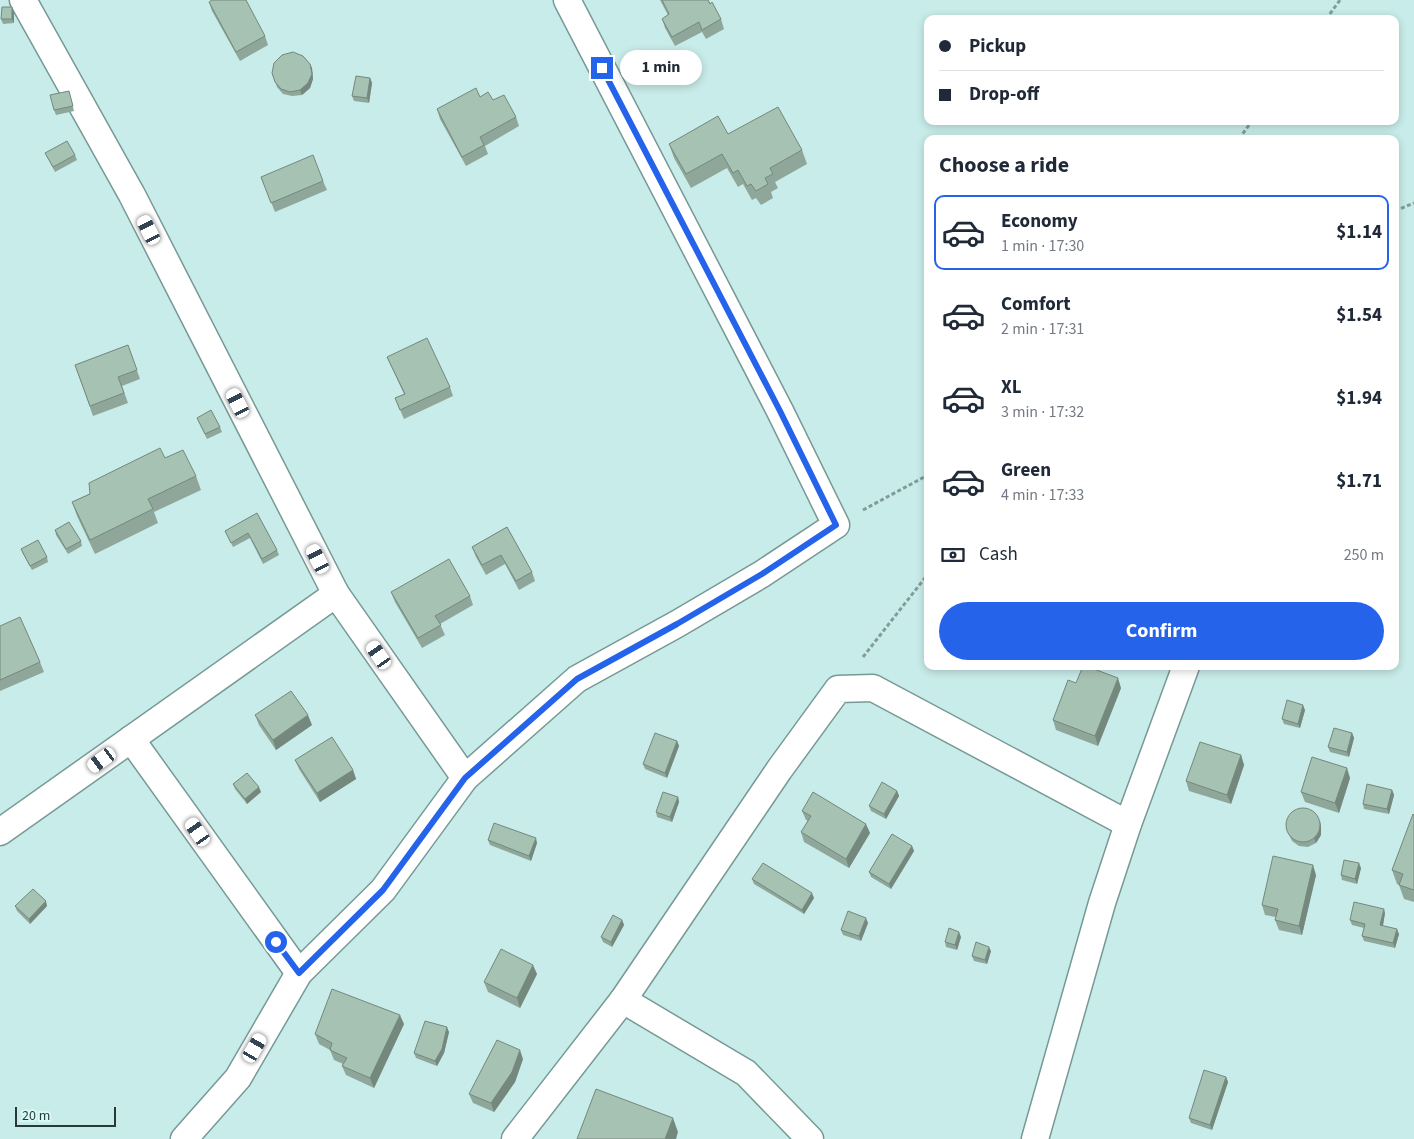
<!DOCTYPE html>
<html lang="en">
<head>
<meta charset="utf-8">
<style>
  body { margin:0; font-family:"Source Sans 3",sans-serif; background:#f2f2f3; color:#1f2937; height:100vh; display:flex; flex-direction:column; font-size:19px; white-space:nowrap }
  * { box-sizing:border-box; margin:0 }
  p { font-size:16px; color:#747a83 }
  .icon { flex:none; width:28px; height:28px; fill:none; stroke:currentColor; stroke-width:2; stroke-linecap:round; stroke-linejoin:round }
  .map { position:relative; flex:1; overflow:hidden }
  .side { position:absolute; left:924px; top:135px; width:475px; height:535px; display:flex; flex-direction:column; background:#fff; border-radius:10px; box-shadow:0 2px 8px #0003 }
  .side>* { flex:none }
  .top-card { position:absolute; left:924px; top:15px; width:475px; height:110px; border-radius:10px; box-shadow:0 2px 8px #0003; display:grid; align-content:center; height:110px; padding:0 15px; background:#fff }
  .scale { position:absolute; left:15px; bottom:12px; width:101px; box-sizing:border-box; padding-left:5px; border:2px solid #2a3837; border-top:0; font-size:14px; line-height:18px; white-space:nowrap; color:#2a3837; -webkit-text-stroke:4px #d5f9f6; paint-order:stroke }
  .end { position:absolute; width:22px; height:22px; margin:-11px; border:6px solid #2563eb; background:#fff; box-shadow:0 0 0 2px #fff }
  .from { border-radius:50% }
  .bubble { position:absolute; height:35px; border-radius:18px; background:#fff; box-shadow:0 2px 8px #0003; font-size:16px; font-weight:700; line-height:35px; text-align:center }
  .car { position:absolute; width:15px; height:30px; margin:-15px -8px; border-radius:6px; box-shadow:0 0 4px 1px #0007; background:linear-gradient(#fff 24%,#345 0 40%,#fff 0 76%,#345 0 86%,#fff 0) }
  .top-card b { display:flex; align-items:center; gap:18px; height:48px; font-size:19px }
  .top-card b+b { border-top:1px solid #e0e1e3 }
  .top-card i { width:12px; height:12px; background:#1f2937 }
  ul { padding:0; list-style:none }
  li { display:flex; align-items:center; gap:15px; height:75px; margin:0 10px 8px; padding:0 5px; border:2px solid transparent; border-radius:10px }
  li div { flex:1 }
  li b { display:block; font-size:19px }
  li em { font-style:normal; font-weight:700 }
  li.selected { border-color:#2563eb }
  li>.icon { width:45px; height:45px; stroke-width:1.5 }
  h2 { padding:0 15px; font-size:22px; line-height:60px }
  .pay { display:flex; align-items:center; gap:12px; height:55px; padding:0 15px; font-size:19px }
  .pay p { margin-inline-start:auto }
  .cta { display:flex; gap:10px; margin-top:auto; padding:10px 15px }
  .cta a { flex:1; height:58px; border-radius:30px; background:#2563eb; color:#fff; font-size:20px; font-weight:700; line-height:58px; text-align:center }
  .map>svg:first-child { display:block }
</style>
</head>
<body>
<div class="map">
<svg width="1414" height="1139" viewBox="0 0 1414 1139">
  <rect width="100%" height="100%" fill="#c8ece9"/>
  <g fill="none" stroke-linecap="round" stroke-linejoin="round">
    <defs>
      <g id="minor">
        <polyline points="23,0 132,195 336,594 465,778"/>
        <polyline points="131,739 299,973"/>
        <polyline points="0,832 336,594"/>
        <polyline points="623,1000 746,1073 810,1139"/>
        <polyline points="184,1139 238,1078 299,973 383,890 465,778 577,679 677,624 762,574 836,525 780,411 567,0"/>
        <polyline points="515,1139 623,1000 779,770 838,689 873,688 1128,824"/>
        <polyline points="1035,1139 1102,903 1128,824 1186,666"/>
      </g>
    </defs>
    <!-- minor casing -->
    <use href="#minor" stroke="#779996" stroke-width="29"/>
    <!-- path -->
    <g stroke="#829c9a" stroke-width="3" stroke-dasharray="4 2.5" stroke-linecap="butt">
      <polyline points="1326,19 1340,0"/>
      <polyline points="1239,139 1252,121"/>
      <polyline points="1395,211 1414,203"/>
      <polyline points="863,510 928,475"/>
      <polyline points="863,657 928,574"/>
    </g>
    <!-- minor -->
    <use href="#minor" stroke="#fff" stroke-width="26"/>
  </g>
  <!-- wall -->
  <g fill="#8fa79a">
    <polygon points="660,0 708,0 721,19 724,29 706,39 702,32 675,46 665,28 662,19 668,15"/>
    <polygon points="209,2 265,36 268,45 240,61 212,11"/>
    <polygon points="12,7 14,12 14,23 3,24 1,19"/>
    <polygon points="310,64 312,68 313,79 310,88 302,95 292,96 283,94 277,87 272,73"/>
    <polygon points="370,78 372,83 369,103 354,101 352,96"/>
    <polygon points="69,91 74,111 56,115 54,110"/>
    <polygon points="480,97 516,117 519,126 485,146 488,154 466,166 440,119 437,109"/>
    <polygon points="728,134 802,150 807,164 775,182 778,188 771,192 773,198 761,205 756,198 752,200 743,184 738,187 727,168 691,188 674,158 669,144"/>
    <polygon points="45,153 75,155 77,160 55,172"/>
    <polygon points="261,177 323,181 327,190 275,212"/>
    <polygon points="128,345 140,379 122,386 128,403 93,416 75,365"/>
    <polygon points="387,357 450,387 453,396 404,419 395,398 404,394 391,366"/>
    <polygon points="197,418 220,427 222,432 207,439"/>
    <polygon points="165,458 196,476 201,490 154,512 158,523 95,554 77,516 72,502"/>
    <polygon points="257,513 277,550 279,555 263,564 250,538 233,547 225,531"/>
    <polygon points="507,527 532,572 535,581 519,590 505,564 486,575 476,557 472,547"/>
    <polygon points="55,530 81,541 82,546 68,554 56,535"/>
    <polygon points="21,549 47,557 48,562 32,570 23,554"/>
    <polygon points="391,592 470,596 473,605 440,624 445,635 422,648 395,602"/>
    <polygon points="0,626 40,662 44,672 0,691"/>
    <polygon points="1076,683 1121,688 1098,746 1056,730 1053,720"/>
    <polygon points="1305,710 1300,728 1284,724 1282,719"/>
    <polygon points="255,715 312,725 276,750 259,725"/>
    <polygon points="1352,733 1354,738 1349,757 1330,752 1328,747"/>
    <polygon points="677,741 679,746 667,778 645,769 643,764"/>
    <polygon points="1241,755 1244,765 1231,804 1189,791 1186,781"/>
    <polygon points="295,760 353,770 356,779 320,802 299,769"/>
    <polygon points="1350,778 1339,813 1305,802 1301,792"/>
    <polygon points="233,784 261,792 247,804 235,789"/>
    <polygon points="1392,790 1394,795 1389,814 1364,809 1363,804"/>
    <polygon points="897,791 899,796 886,819 871,811 869,806"/>
    <polygon points="678,797 679,802 672,822 657,817 656,812"/>
    <polygon points="802,811 870,833 849,868 804,842 801,832 808,821 806,820"/>
    <polygon points="1414,815 1414,902 1404,899 1399,885 1397,884 1392,870"/>
    <polygon points="1321,826 1321,835 1316,843 1308,847 1299,846 1292,841 1286,828"/>
    <polygon points="488,840 537,843 531,861 490,845"/>
    <polygon points="912,846 914,851 891,889 871,877 869,872"/>
    <polygon points="1361,868 1357,884 1342,880 1341,875"/>
    <polygon points="1316,875 1302,935 1279,930 1275,920 1276,917 1265,915 1262,905"/>
    <polygon points="752,879 814,898 804,914 754,884"/>
    <polygon points="15,906 47,906 30,924 17,911"/>
    <polygon points="1385,913 1383,926 1399,934 1395,948 1364,941 1362,936 1364,928 1352,925 1350,920"/>
    <polygon points="622,920 624,925 612,947 603,942 601,937"/>
    <polygon points="868,923 861,941 843,935 841,930"/>
    <polygon points="961,937 957,950 946,947 945,942"/>
    <polygon points="991,951 987,964 974,961 972,956"/>
    <polygon points="537,974 520,1008 488,992 484,982"/>
    <polygon points="404,1024 374,1088 346,1075 342,1066 343,1064 334,1060 330,1050 319,1044 315,1034"/>
    <polygon points="449,1032 444,1053 437,1066 416,1058 414,1053"/>
    <polygon points="523,1059 515,1082 494,1112 473,1103 469,1094"/>
    <polygon points="1226,1077 1228,1082 1212,1130 1191,1123 1189,1118"/>
  </g>
  <!-- shaded-wall -->
  <g fill="#74887d">
    <polygon points="12,7 14,12 14,23 12,19"/>
    <polygon points="310,64 312,68 313,79 310,88 302,95 300,90"/>
    <polygon points="370,78 372,83 369,103 367,98"/>
    <polygon points="1118,678 1121,688 1098,746 1095,736"/>
    <polygon points="1303,705 1305,710 1300,728 1298,724"/>
    <polygon points="308,715 312,725 276,750 273,740"/>
    <polygon points="1352,733 1354,738 1349,757 1347,752"/>
    <polygon points="677,741 679,746 667,778 665,773"/>
    <polygon points="1241,755 1244,765 1231,804 1227,795"/>
    <polygon points="1347,768 1350,778 1339,813 1335,803"/>
    <polygon points="353,770 356,779 320,802 317,793"/>
    <polygon points="259,787 261,792 247,804 245,799"/>
    <polygon points="1392,790 1394,795 1389,814 1387,809"/>
    <polygon points="897,791 899,796 886,819 884,814"/>
    <polygon points="678,797 679,802 672,822 670,817"/>
    <polygon points="1320,821 1321,826 1321,835 1316,843 1314,838"/>
    <polygon points="866,824 870,833 849,868 846,859"/>
    <polygon points="536,838 537,843 531,861 529,856"/>
    <polygon points="912,846 914,851 891,889 889,884"/>
    <polygon points="1359,863 1361,868 1357,884 1355,879"/>
    <polygon points="1313,865 1316,875 1302,935 1299,926"/>
    <polygon points="812,893 814,898 804,914 802,910"/>
    <polygon points="46,901 47,906 30,924 29,919"/>
    <polygon points="1384,909 1385,913 1382,930 1380,925"/>
    <polygon points="866,918 868,923 861,941 859,936"/>
    <polygon points="622,920 624,925 612,947 611,942"/>
    <polygon points="1397,929 1399,934 1395,948 1393,943"/>
    <polygon points="959,932 961,937 957,950 955,945"/>
    <polygon points="989,947 991,951 987,964 985,960"/>
    <polygon points="533,965 537,974 520,1008 517,998"/>
    <polygon points="400,1015 404,1024 374,1088 370,1078"/>
    <polygon points="447,1027 449,1032 444,1053 437,1066 435,1061"/>
    <polygon points="520,1050 523,1059 515,1082 494,1112 491,1103"/>
    <polygon points="1226,1077 1228,1082 1212,1130 1210,1125"/>
    <polygon points="673,1118 678,1132 676,1139 665,1139"/>
  </g>
  <!-- building -->
  <g fill="#a6c2b3" stroke="#74887d">
    <polygon points="212,0 246,0 265,36 236,52 209,2"/>
    <polygon points="662,0 708,0 710,4 712,2 721,19 702,30 699,22 672,37 662,19 669,14"/>
    <polygon points="2,7 12,7 12,19 1,19"/>
    <polygon points="293,52 303,56 310,64 312,74 308,83 300,90 290,92 281,89 275,82 272,73 274,63 282,55"/>
    <polygon points="356,76 370,78 367,98 352,96"/>
    <polygon points="476,88 480,97 488,92 493,100 504,95 516,117 480,137 484,145 462,157 437,109"/>
    <polygon points="69,91 73,106 54,110 50,95"/>
    <polygon points="778,107 802,150 770,168 773,174 765,178 768,184 756,191 751,184 747,186 738,170 733,173 722,154 686,174 669,144 718,116 728,134"/>
    <polygon points="67,141 75,155 53,167 45,153"/>
    <polygon points="313,155 323,181 271,203 261,177"/>
    <polygon points="427,338 450,387 400,410 395,398 405,394 387,357"/>
    <polygon points="128,345 137,370 118,377 124,393 90,406 75,365"/>
    <polygon points="211,410 220,427 205,434 197,418"/>
    <polygon points="160,448 165,458 183,450 196,476 148,499 153,509 90,540 72,502 90,494 89,483"/>
    <polygon points="257,513 277,550 262,559 248,533 231,543 225,531"/>
    <polygon points="69,522 81,541 66,549 55,530"/>
    <polygon points="507,527 532,572 516,581 501,555 482,565 472,547"/>
    <polygon points="38,540 47,557 30,566 21,549"/>
    <polygon points="449,559 470,596 435,616 441,625 418,638 391,592"/>
    <polygon points="20,617 40,662 0,680 0,626"/>
    <polygon points="1083,666 1086,666 1118,678 1095,736 1053,720 1068,680 1076,683"/>
    <polygon points="291,691 308,715 273,740 255,715"/>
    <polygon points="1287,700 1303,705 1298,724 1282,719"/>
    <polygon points="1334,728 1352,733 1347,752 1328,747"/>
    <polygon points="655,733 677,741 665,773 643,764"/>
    <polygon points="332,737 353,770 317,793 295,760"/>
    <polygon points="1200,742 1241,755 1227,795 1186,781"/>
    <polygon points="1312,757 1347,768 1335,803 1301,792"/>
    <polygon points="247,773 259,787 245,799 233,784"/>
    <polygon points="882,782 897,791 884,814 869,806"/>
    <polygon points="1367,784 1392,790 1387,809 1363,804"/>
    <polygon points="663,792 678,797 670,817 656,812"/>
    <polygon points="813,792 866,824 846,859 801,832 811,816 802,811"/>
    <circle cx="1303" cy="825" r="17"/>
    <polygon points="1413,814 1414,815 1414,890 1399,885 1403,874 1392,870"/>
    <polygon points="494,823 536,838 529,856 488,840"/>
    <polygon points="892,834 912,846 889,884 869,872"/>
    <polygon points="1273,856 1313,865 1299,926 1275,920 1278,909 1262,905"/>
    <polygon points="1344,860 1359,863 1355,879 1341,875"/>
    <polygon points="763,863 812,893 802,910 752,879"/>
    <polygon points="33,889 46,901 29,919 15,906"/>
    <polygon points="1354,902 1384,909 1380,925 1397,929 1393,943 1362,936 1365,924 1350,920"/>
    <polygon points="848,911 866,918 859,936 841,930"/>
    <polygon points="613,915 622,920 611,942 601,937"/>
    <polygon points="949,928 959,932 955,945 945,942"/>
    <polygon points="976,942 989,947 985,960 972,956"/>
    <polygon points="501,949 533,965 517,998 484,982"/>
    <polygon points="332,989 400,1015 370,1078 342,1066 347,1058 330,1050 332,1043 315,1034"/>
    <polygon points="425,1021 447,1027 442,1049 435,1061 414,1053"/>
    <polygon points="497,1040 520,1050 512,1072 491,1103 469,1094"/>
    <polygon points="1204,1070 1226,1077 1210,1125 1189,1118"/>
    <polygon points="596,1089 673,1118 665,1139 577,1139"/>
  </g>
  <g fill="none" stroke-linecap="round" stroke-linejoin="round">
    <!-- route -->
    <polyline stroke="#2563eb" stroke-width="6" points="276,942 299,973 383,890 465,778 577,679 677,624 762,574 836,525 780,411 602,68"/>
  </g>
</svg>
<div class="scale">20 m</div>
<i class="end from" style="left:276px;top:942px"></i>
<i class="end" style="left:602px;top:68px"></i>
<div class="bubble" style="left:620px;top:50px;width:82px">1 min</div>
<i class="car" style="left:149px;top:230px;rotate:333deg"></i>
<i class="car" style="left:238px;top:403px;rotate:333deg"></i>
<i class="car" style="left:318px;top:559px;rotate:333deg"></i>
<i class="car" style="left:379px;top:655px;rotate:325deg"></i>
<i class="car" style="left:102px;top:760px;rotate:234deg"></i>
<i class="car" style="left:198px;top:832px;rotate:325deg"></i>
<i class="car" style="left:255px;top:1048px;rotate:30deg"></i>
<div class="top-card">
<b><i class="from"></i>Pickup</b>
<b><i></i>Drop-off</b>
</div>
<section class="side">
<h2>Choose a ride</h2>
<ul>
<li class="selected"><svg class="icon" aria-label="car" viewBox="0 0 24 24"><path d="M5 17H2v-5l4-1 3-4h7l3 4 3 1v5h-3M9 17h6M6 11h13"/><circle cx="7" cy="17" r="2"/><circle cx="17" cy="17" r="2"/></svg><div><b>Economy</b><p>1 min · 17:30</p></div><em>$1.14</em></li>
<li><svg class="icon" aria-label="car" viewBox="0 0 24 24"><path d="M5 17H2v-5l4-1 3-4h7l3 4 3 1v5h-3M9 17h6M6 11h13"/><circle cx="7" cy="17" r="2"/><circle cx="17" cy="17" r="2"/></svg><div><b>Comfort</b><p>2 min · 17:31</p></div><em>$1.54</em></li>
<li><svg class="icon" aria-label="car" viewBox="0 0 24 24"><path d="M5 17H2v-5l4-1 3-4h7l3 4 3 1v5h-3M9 17h6M6 11h13"/><circle cx="7" cy="17" r="2"/><circle cx="17" cy="17" r="2"/></svg><div><b>XL</b><p>3 min · 17:32</p></div><em>$1.94</em></li>
<li><svg class="icon" aria-label="car" viewBox="0 0 24 24"><path d="M5 17H2v-5l4-1 3-4h7l3 4 3 1v5h-3M9 17h6M6 11h13"/><circle cx="7" cy="17" r="2"/><circle cx="17" cy="17" r="2"/></svg><div><b>Green</b><p>4 min · 17:33</p></div><em>$1.71</em></li>
</ul>
<div class="pay"><svg class="icon" aria-label="cash" viewBox="0 0 24 24"><path d="M3 7h18v10H3z"/><circle cx="12" cy="12" r="2"/></svg>Cash<p>250 m</p></div>
<div class="cta"><a>Confirm</a></div>
</section>
</div>
</body>
</html>
